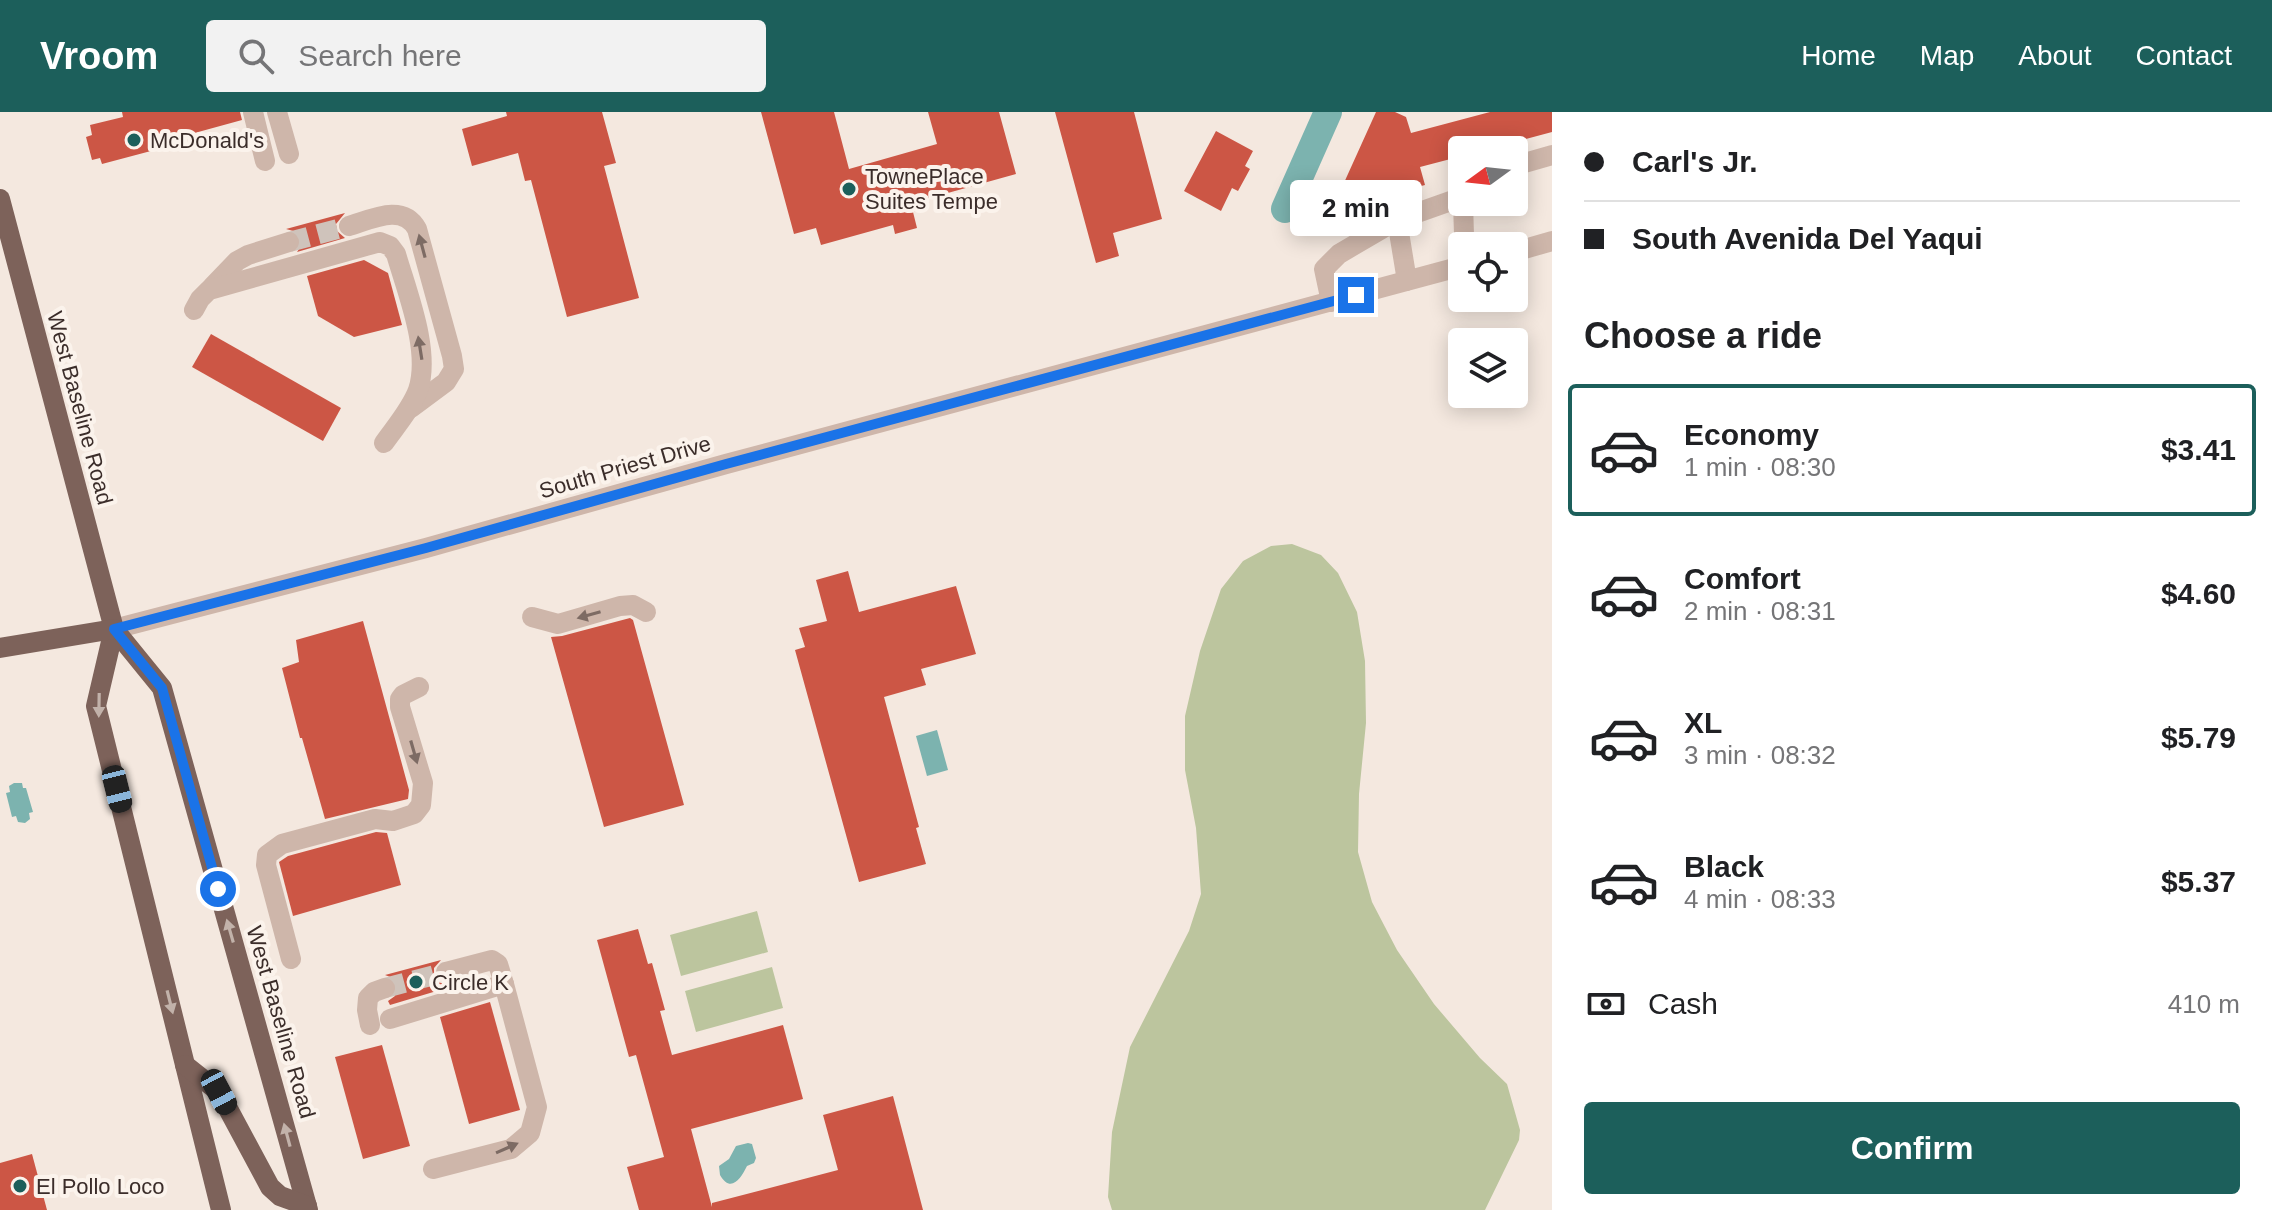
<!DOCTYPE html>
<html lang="en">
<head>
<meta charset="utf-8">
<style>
  body { margin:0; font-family:Arial,sans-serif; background:#f2f2f2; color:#202124; height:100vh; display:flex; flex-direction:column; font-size:30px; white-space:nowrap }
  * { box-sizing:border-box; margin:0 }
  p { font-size:26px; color:#757577 }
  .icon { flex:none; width:44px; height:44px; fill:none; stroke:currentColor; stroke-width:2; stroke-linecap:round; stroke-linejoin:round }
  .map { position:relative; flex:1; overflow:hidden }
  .sheet { display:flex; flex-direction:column; background:#fff; width:720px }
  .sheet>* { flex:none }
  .guide { display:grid; align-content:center; height:176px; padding:0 32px; background:#fff }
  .needle { width:52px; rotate:255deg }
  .buttons { position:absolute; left:1448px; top:24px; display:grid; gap:16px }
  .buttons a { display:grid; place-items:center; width:80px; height:80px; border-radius:8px; background:#fff; box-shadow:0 4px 20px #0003; font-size:40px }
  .end { position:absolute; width:36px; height:36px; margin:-18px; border:10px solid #1a73e8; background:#fff; box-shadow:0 0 0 4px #fff }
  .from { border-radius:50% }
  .bubble { position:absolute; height:56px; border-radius:8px; background:#fff; box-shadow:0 4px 20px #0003; font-size:26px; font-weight:700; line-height:56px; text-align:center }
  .car { position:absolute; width:24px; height:48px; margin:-24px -12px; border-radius:10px; box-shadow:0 0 6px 2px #0007; background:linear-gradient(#222 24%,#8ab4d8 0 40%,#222 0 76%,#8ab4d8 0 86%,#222 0) }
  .guide b { display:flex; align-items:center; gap:28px; height:76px; font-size:30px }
  .guide b+b { border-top:2px solid #e0e0e0 }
  .guide i { width:20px; height:20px; background:#202124 }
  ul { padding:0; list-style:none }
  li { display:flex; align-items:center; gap:24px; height:132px; margin:0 16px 12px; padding:0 16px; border:4px solid transparent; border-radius:8px }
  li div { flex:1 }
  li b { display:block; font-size:30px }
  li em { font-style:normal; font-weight:700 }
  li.current { border-color:#1c5f5b }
  li>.icon { width:72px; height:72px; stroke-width:1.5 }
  h2 { padding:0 32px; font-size:36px; line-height:96px }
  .pay { display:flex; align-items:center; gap:20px; height:88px; padding:0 32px; font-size:30px }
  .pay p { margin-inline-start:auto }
  .cta { display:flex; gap:16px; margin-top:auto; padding:16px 32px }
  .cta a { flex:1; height:92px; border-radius:8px; background:#1c5f5b; color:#fff; font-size:32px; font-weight:700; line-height:92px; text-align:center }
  header { display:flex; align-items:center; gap:48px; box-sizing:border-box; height:112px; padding:0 40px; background:#1c5f5b; color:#fff }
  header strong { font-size:38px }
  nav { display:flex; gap:44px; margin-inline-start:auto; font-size:28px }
  .search { width:560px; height:72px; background:#f2f2f2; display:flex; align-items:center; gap:20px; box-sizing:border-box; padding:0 28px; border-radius:8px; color:#757577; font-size:30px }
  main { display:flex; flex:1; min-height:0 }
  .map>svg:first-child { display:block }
</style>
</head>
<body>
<header>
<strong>Vroom</strong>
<div class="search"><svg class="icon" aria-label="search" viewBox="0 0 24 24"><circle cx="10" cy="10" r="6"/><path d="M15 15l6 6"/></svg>Search here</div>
<nav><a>Home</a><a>Map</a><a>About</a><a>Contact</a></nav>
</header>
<main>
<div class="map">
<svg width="1552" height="1098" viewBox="0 0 1552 1098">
  <rect width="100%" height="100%" fill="#f4e8df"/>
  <!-- green -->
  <g fill="#bcc59e">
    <polygon points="1292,432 1321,443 1338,461 1357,500 1365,549 1366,611 1359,682 1358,740 1372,790 1397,838 1434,892 1480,946 1507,972 1520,1018 1519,1028 1485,1098 1112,1098 1108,1085 1112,1020 1130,935 1189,819 1201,782 1196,716 1185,658 1185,604 1200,539 1221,477 1243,449 1271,434"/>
    <polygon points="757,799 768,840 681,864 670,823"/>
    <polygon points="772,855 783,896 696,920 685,879"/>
  </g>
  <!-- water -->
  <g fill="#7cb3af">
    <polygon points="937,618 948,658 927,664 916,624"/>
    <polygon points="14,671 22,671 23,676 26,676 33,700 29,701 30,707 25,711 18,710 16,704 12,705 6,681 10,680 9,674"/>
    <path d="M748,1031L752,1032L756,1046L754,1051L747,1054C741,1066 731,1082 720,1063L719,1054L729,1047L736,1034Z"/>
  </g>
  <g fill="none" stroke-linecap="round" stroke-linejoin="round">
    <!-- canal -->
    <polyline stroke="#7cb3af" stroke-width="28" points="1285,97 1328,0"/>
  </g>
  <!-- building -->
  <g fill="#cc5645">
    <polygon points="122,0 240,0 242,8 180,25 181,31 102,52 100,46 92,48 86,25 92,23 90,13 123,5"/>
    <polygon points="506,0 602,0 616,51 604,54 639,186 567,205 531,68 525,69 518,41 472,54 462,17 507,4"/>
    <polygon points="761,0 834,0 849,57 937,32 928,0 999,0 1016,62 919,89 922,97 913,100 917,116 895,122 893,113 821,133 816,116 794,122"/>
    <polygon points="1055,0 1134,0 1162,107 1113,121 1119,144 1096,151"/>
    <polygon points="1376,0 1395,0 1406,5 1411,21 1490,0 1552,0 1552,20 1485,38 1462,38 1462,44 1420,55 1425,73 1368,88 1354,118 1343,124 1324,115"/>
    <polygon points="1216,19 1253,39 1245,54 1250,57 1238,79 1232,76 1221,99 1184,79"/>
    <polygon points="345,101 336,112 337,119 345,126 297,140 301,134 301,125 297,120 286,117"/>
    <polygon points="364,148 388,161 402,213 354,225 318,204 307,164"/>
    <polygon points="211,222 341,296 323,329 192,255"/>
    <polygon points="848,459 859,500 956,474 976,542 921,557 926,573 884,585 919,715 916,716 926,752 859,770 795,538 805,535 799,516 827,509 816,468"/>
    <polygon points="630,506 633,508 684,693 604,715 551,525 562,524"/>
    <polygon points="363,509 409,678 408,687 325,707 302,626 300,626 282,556 299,550 296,528"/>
    <polygon points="376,720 387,721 401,773 293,804 279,750 288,744"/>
    <polygon points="638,817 648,852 652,851 665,898 660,899 672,943 783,913 803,987 691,1017 712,1095 712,1091 838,1058 823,1003 893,984 923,1098 639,1098 627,1055 664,1045 636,943 629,945 597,828"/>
    <polygon points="441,848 434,856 434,864 437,870 450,873 450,875 390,893 388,889 395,884 397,872 393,866 385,863"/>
    <polygon points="490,890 520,998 469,1012 440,905"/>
    <polygon points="382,933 410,1034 363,1047 335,945"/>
    <polygon points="32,1042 47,1098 0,1098 0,1051"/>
  </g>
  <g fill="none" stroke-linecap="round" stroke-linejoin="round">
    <!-- minor-tunnel -->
    <g stroke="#cfc3bb" stroke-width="20" stroke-dasharray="20 10" stroke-linecap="butt">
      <polyline points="289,130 349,114"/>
      <polyline points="385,876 446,860"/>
    </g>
    <!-- minor -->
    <g stroke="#ceb6aa" stroke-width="20">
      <polyline points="253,0 265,49"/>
      <polyline points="277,0 289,42"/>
      <polyline points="1514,54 1552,43"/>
      <polyline points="1463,90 1464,123 1467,134"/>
      <path d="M349,114C372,107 403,91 417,117L452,244L454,257L446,270L411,296"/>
      <polyline points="1514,140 1552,129"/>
      <polyline points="1407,169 1397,108 1462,85"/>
      <polyline points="212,175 237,149 248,143 289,130"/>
      <polyline points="1331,190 1324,157 1339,142 1397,108"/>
      <path d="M194,198L200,187L209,178L380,130L390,134L396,142C407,180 431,239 418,278C411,297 396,314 384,331"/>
      <polyline points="532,505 558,512 620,494 633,493 646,500"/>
      <polyline points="114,517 426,436 726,352 1462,154"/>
      <polyline points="291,847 266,753 267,743 282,732 375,707 393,709 414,702 421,693 423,671 400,595 400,587 403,583 419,575"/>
      <polyline points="446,860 492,848 498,852 504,872"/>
      <polyline points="390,907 504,872 537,995 530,1021 511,1037 433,1057"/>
      <polyline points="370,913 367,898 368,886 374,880 385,876"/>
    </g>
    <!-- major -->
    <g stroke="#7d625a" stroke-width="20">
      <polyline points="0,87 114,517 162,576 308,1098"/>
      <polyline points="114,517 96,594 221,1098"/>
      <polyline points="0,536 114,517"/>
      <polyline points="185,953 219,980 270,1075 280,1084 307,1094"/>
    </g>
  </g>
  <!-- one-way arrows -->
  <defs><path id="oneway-solid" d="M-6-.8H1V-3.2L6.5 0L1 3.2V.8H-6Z" transform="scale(2)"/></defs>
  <g fill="#7d6b64">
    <use href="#oneway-solid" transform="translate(422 134) rotate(-105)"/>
    <use href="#oneway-solid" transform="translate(420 236) rotate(-99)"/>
    <use href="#oneway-solid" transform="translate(589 503) rotate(164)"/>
    <use href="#oneway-solid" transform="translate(414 640) rotate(74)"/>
    <use href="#oneway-solid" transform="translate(507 1036) rotate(-24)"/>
  </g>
  <g fill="#c2b2aa">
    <use href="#oneway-solid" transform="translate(99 593) rotate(91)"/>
    <use href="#oneway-solid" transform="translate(230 819) rotate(-106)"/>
    <use href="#oneway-solid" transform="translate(170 890) rotate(76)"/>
    <use href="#oneway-solid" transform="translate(287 1023) rotate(-105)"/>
  </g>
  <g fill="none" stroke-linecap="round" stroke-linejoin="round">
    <!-- route -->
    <polyline stroke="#1a73e8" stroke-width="10" points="218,777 162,576 114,517 426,436 726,352 1356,183"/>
  </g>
  <!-- markers -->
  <g fill="#1c5f5b" stroke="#fbf3ec" stroke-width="3">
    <circle cx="134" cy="28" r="8"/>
    <circle cx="849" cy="77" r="8"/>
    <circle cx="416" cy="870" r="8"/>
    <circle cx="20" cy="1074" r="8"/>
  </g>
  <g text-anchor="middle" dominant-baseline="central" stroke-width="8" stroke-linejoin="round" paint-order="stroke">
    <!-- poi labels -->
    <g font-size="22" fill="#3b2d2a" stroke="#fbf3ec" text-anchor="start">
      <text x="150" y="28">McDonald's</text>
      <text x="865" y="64">TownePlace<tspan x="865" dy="25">Suites Tempe</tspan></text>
      <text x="432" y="870">Circle K</text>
      <text x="36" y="1074">El Pollo Loco</text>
    </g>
    <!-- street labels -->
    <g font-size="22" fill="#3b2d2a" stroke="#fbf3ec">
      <text transform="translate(80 296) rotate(75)">West Baseline Road</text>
      <text transform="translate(625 355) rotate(-16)">South Priest Drive</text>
      <text transform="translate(281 910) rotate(74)">West Baseline Road</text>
    </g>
  </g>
</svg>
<div class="buttons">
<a><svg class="needle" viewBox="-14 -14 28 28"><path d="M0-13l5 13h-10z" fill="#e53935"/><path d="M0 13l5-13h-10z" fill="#757577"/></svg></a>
<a><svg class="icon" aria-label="locate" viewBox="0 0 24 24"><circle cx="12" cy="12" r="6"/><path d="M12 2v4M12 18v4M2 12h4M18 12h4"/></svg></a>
<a><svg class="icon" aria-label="layers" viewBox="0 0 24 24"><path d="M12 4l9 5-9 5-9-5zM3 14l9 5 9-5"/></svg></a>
</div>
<i class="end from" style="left:218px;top:777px"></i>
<i class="end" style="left:1356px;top:183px"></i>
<div class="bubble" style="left:1290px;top:68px;width:132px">2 min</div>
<i class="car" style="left:117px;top:677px;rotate:166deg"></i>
<i class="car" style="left:219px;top:980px;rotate:152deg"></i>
</div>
<section class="sheet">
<div class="guide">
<b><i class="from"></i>Carl's Jr.</b>
<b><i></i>South Avenida Del Yaqui</b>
</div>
<h2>Choose a ride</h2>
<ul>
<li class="current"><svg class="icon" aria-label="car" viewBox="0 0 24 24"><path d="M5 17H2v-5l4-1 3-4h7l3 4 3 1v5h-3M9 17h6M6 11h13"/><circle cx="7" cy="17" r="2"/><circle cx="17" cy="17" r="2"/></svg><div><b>Economy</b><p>1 min · 08:30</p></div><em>$3.41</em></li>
<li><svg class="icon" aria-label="car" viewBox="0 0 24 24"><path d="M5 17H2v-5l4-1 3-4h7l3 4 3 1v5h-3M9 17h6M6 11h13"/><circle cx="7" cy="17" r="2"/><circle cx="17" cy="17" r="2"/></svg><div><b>Comfort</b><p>2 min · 08:31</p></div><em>$4.60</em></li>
<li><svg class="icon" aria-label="car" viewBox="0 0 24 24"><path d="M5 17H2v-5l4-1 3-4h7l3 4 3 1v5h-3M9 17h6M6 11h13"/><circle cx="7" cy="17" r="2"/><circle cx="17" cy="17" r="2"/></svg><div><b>XL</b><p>3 min · 08:32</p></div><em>$5.79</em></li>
<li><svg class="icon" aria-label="car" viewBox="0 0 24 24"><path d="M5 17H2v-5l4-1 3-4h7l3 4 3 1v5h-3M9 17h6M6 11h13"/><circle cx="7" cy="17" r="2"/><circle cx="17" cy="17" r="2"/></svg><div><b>Black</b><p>4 min · 08:33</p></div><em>$5.37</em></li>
</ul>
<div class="pay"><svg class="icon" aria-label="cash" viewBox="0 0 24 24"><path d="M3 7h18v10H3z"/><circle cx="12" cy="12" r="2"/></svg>Cash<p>410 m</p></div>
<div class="cta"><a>Confirm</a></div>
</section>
</main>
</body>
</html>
